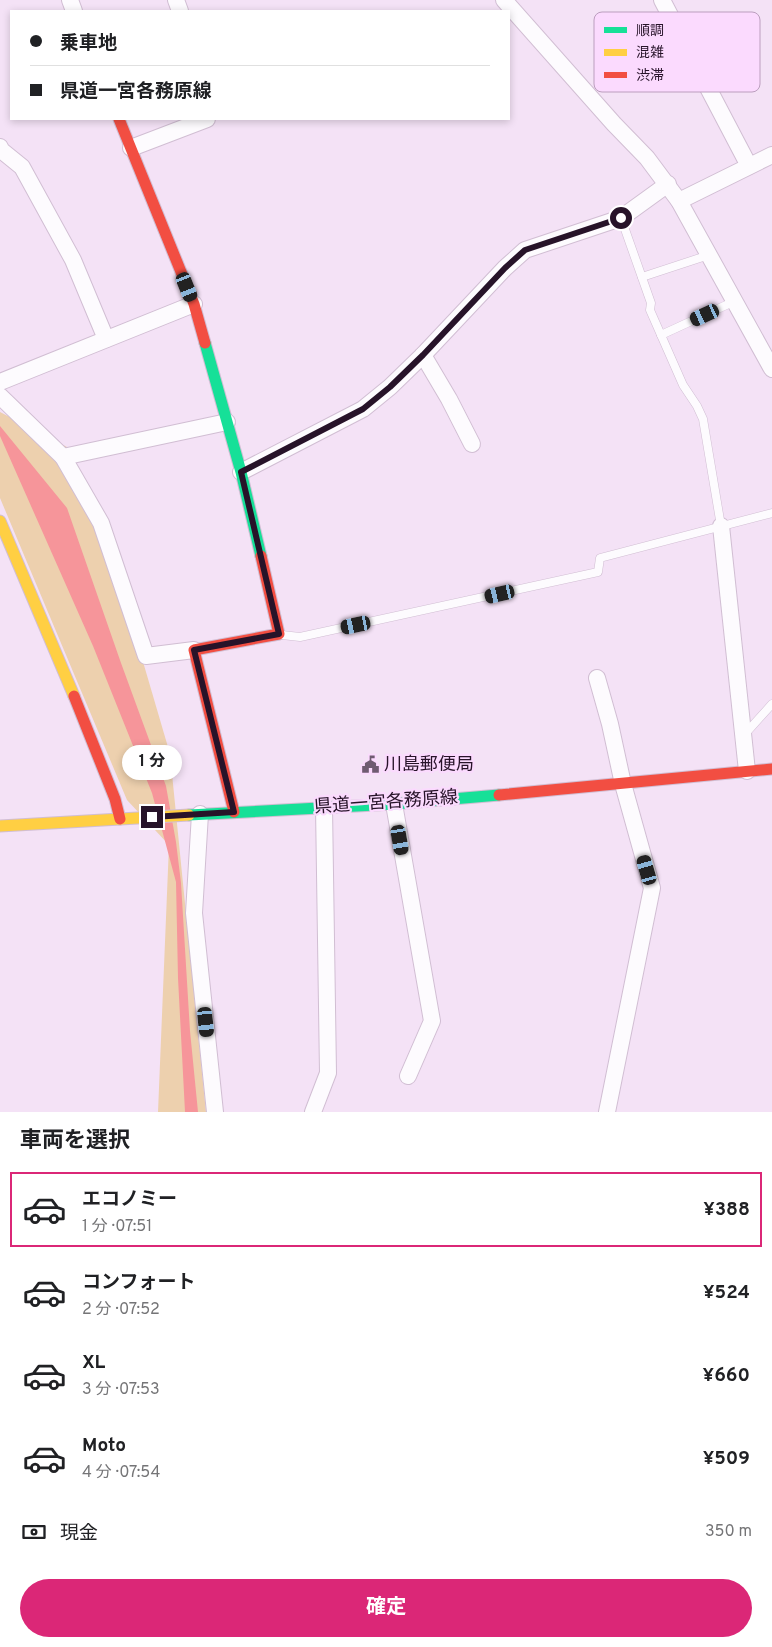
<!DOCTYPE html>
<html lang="ja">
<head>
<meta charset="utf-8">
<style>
  body { margin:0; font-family:Overpass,"Noto Sans JP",sans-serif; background:#f6f6f6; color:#202124; height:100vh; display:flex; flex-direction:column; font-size:19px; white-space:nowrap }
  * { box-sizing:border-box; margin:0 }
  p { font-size:16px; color:#757577 }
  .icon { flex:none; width:28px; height:28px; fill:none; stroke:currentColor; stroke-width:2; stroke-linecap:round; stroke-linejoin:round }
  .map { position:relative; height:1112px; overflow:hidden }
  .panel { display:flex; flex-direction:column; background:#fff; flex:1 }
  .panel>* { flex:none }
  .guide { position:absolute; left:10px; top:10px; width:500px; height:110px; border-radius:0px; box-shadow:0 2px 8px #0003; display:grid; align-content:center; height:110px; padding:0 20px; background:#fff }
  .end { position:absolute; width:22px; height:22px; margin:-11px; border:6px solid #271329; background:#fff; box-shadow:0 0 0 2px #fff }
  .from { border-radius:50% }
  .bubble { position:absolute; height:35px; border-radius:18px; background:#fff; box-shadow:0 2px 8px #0003; font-size:16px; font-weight:700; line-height:35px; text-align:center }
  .car { position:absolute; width:15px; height:30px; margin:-15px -8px; border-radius:6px; box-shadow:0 0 4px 1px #0007; background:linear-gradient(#222 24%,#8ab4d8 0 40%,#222 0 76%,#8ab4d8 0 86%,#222 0) }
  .guide b { display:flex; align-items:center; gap:18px; height:48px; font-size:19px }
  .guide b+b { border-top:1px solid #e0e0e0 }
  .guide i { width:12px; height:12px; background:#202124 }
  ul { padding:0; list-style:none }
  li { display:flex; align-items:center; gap:15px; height:75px; margin:0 10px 8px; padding:0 10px; border:2px solid transparent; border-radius:0px }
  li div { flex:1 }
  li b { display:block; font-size:19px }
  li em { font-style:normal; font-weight:700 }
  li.on { border-color:#db2777 }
  li>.icon { width:45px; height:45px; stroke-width:1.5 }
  h2 { padding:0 20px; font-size:22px; line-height:60px }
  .pay { display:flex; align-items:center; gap:12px; height:55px; padding:0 20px; font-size:19px }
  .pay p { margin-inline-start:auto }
  .cta { display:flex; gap:10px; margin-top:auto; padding:10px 20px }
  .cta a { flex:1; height:58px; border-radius:30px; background:#db2777; color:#fff; font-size:20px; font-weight:700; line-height:58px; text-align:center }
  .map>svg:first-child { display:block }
</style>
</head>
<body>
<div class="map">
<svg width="772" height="1112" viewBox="0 0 772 1112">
  <rect width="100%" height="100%" fill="#f4e2f6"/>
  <!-- green -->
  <polygon fill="#edd0ae" points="0,412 67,447 122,590 170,754 206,1112 158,1112 169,845 127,800 0,498"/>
  <!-- water -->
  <polygon fill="#f6959a" points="0,426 67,508 121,663 166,786 176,842 181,883 190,1031 198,1112 185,1112 178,978 176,882 152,793 93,646 0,436"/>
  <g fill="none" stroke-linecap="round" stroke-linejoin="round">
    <defs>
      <g id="lane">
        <polyline points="621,218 651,303 650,310 683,385 697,406 703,419 721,526"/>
        <polyline points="642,277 709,255"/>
        <polyline points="661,335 735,301"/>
        <polyline points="282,635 300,637 598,572 600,558 772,513"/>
        <polyline points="745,734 772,704"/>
      </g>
      <g id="street">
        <polyline points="70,0 74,11"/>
        <polyline points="176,0 180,11"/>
        <polyline points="504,0 614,124 647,158 679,201 772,369"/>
        <polyline points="662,0 749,166"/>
        <polyline points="0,147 1,150 22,167 73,260 106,339"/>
        <polyline points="131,148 207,119"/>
        <polyline points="679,201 772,155"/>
        <polyline points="423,355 449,399 472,444"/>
        <polyline points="0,382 194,304"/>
        <polyline points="0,396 63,457 101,523 146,656 194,650"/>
        <polyline points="63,457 227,422"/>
        <polyline points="241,472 363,409 390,387 423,355 505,268 525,250 621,218 668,184"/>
        <polyline points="721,526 747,771"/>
        <polyline points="597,678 610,724 623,784 652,888 607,1112"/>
        <polyline points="394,804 432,1021 408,1076"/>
        <polyline points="200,814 194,913 215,1112"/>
        <polyline points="313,1112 328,1073 324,807"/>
      </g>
      <g id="fast">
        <polyline points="205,343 241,472 261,556"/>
        <polyline points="189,815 394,804 499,795"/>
      </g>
      <g id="slow">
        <polyline points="0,521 74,696"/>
        <polyline points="0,826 189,815"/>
      </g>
      <g id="jam">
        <polyline points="119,119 194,304 205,343"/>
        <polyline points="74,696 115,799 120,819"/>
        <polyline points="499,795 772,769"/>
        <polyline points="234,812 194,650 279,634 261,556"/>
      </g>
    </defs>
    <!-- lane casing -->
    <use href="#lane" stroke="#d1bed3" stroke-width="9"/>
    <!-- street casing -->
    <use href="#street" stroke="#d1bed3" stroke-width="18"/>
    <!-- fast casing -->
    <use href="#fast" stroke="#d1bed3" stroke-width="13"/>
    <!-- slow casing -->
    <use href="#slow" stroke="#d1bed3" stroke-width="13"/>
    <!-- jam casing -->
    <use href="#jam" stroke="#d1bed3" stroke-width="13"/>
    <!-- lane -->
    <use href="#lane" stroke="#fdfbfe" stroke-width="8"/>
    <!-- street -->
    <use href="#street" stroke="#fdfbfe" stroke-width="16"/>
    <!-- fast -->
    <use href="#fast" stroke="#16e098" stroke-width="11"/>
    <!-- slow -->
    <use href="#slow" stroke="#ffcf43" stroke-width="11"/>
    <!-- jam -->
    <use href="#jam" stroke="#f24e42" stroke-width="11"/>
  </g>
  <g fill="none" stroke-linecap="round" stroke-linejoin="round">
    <!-- route -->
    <polyline stroke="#271329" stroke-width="6" points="152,817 234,812 194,650 279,634 241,472 363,409 390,387 423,355 505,268 525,250 621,218"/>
  </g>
  <!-- icons -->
  <defs>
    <symbol id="civic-bare" viewBox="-9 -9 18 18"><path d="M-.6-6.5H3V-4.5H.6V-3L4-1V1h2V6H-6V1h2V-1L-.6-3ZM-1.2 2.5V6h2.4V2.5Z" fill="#6f5b71" stroke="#fbdafe" stroke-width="2.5" paint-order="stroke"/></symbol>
  </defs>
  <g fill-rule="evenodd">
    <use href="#civic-bare" x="358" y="752" width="25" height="25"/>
  </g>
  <g text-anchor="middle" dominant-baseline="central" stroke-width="4.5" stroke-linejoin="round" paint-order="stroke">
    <!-- poi labels -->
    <g font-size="18" fill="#271329" stroke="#fbdafe" text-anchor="start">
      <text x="384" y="765">川島郵便局</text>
    </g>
    <!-- street labels -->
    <g font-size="18" fill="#271329" stroke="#fbdafe">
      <text transform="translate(386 803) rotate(-4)">県道一宮各務原線</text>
    </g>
  </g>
  <!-- legend -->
  <rect x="594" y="12" width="166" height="80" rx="8" fill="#fbdafe" stroke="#bb9ebe" stroke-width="1"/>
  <rect x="604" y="27" width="23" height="6" fill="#16e098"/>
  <rect x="604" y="49" width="23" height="7" fill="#ffcf43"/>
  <rect x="604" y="72" width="23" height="6" fill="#f24e42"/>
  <g font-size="14" fill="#271329">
    <text x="636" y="35">順調</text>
    <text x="636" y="57">混雑</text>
    <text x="636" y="80">渋滞</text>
  </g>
</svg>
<i class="end from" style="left:621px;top:218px"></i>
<i class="end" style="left:152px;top:817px"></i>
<div class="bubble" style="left:122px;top:745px;width:60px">1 分</div>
<i class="car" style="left:187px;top:287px;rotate:158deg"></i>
<i class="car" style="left:705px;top:315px;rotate:245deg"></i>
<i class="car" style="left:500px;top:594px;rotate:257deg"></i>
<i class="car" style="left:356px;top:625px;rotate:258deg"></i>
<i class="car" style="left:400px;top:840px;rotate:170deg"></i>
<i class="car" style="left:647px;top:870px;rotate:344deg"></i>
<i class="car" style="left:206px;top:1022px;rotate:174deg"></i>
<div class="guide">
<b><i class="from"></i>乗車地</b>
<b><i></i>県道一宮各務原線</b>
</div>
</div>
<section class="panel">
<h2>車両を選択</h2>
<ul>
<li class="on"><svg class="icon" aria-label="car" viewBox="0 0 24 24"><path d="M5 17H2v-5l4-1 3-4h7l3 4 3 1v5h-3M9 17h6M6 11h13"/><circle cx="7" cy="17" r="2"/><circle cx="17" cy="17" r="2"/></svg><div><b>エコノミー</b><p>1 分 · 07:51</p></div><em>¥388</em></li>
<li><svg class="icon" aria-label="car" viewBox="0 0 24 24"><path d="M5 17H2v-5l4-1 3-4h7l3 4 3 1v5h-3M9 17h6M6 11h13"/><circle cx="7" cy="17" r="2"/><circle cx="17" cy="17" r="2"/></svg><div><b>コンフォート</b><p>2 分 · 07:52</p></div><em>¥524</em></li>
<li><svg class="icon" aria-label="car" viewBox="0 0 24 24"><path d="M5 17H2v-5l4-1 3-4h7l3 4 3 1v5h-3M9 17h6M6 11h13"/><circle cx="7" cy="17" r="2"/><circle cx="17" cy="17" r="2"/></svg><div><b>XL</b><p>3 分 · 07:53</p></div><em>¥660</em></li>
<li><svg class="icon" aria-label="car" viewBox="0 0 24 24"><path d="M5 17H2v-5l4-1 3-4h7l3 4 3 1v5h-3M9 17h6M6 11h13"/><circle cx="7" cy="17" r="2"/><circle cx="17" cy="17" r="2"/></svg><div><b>Moto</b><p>4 分 · 07:54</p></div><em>¥509</em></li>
</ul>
<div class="pay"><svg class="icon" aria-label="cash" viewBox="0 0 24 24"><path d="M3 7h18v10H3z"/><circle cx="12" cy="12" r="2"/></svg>現金<p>350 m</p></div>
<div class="cta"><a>確定</a></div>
</section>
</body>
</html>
